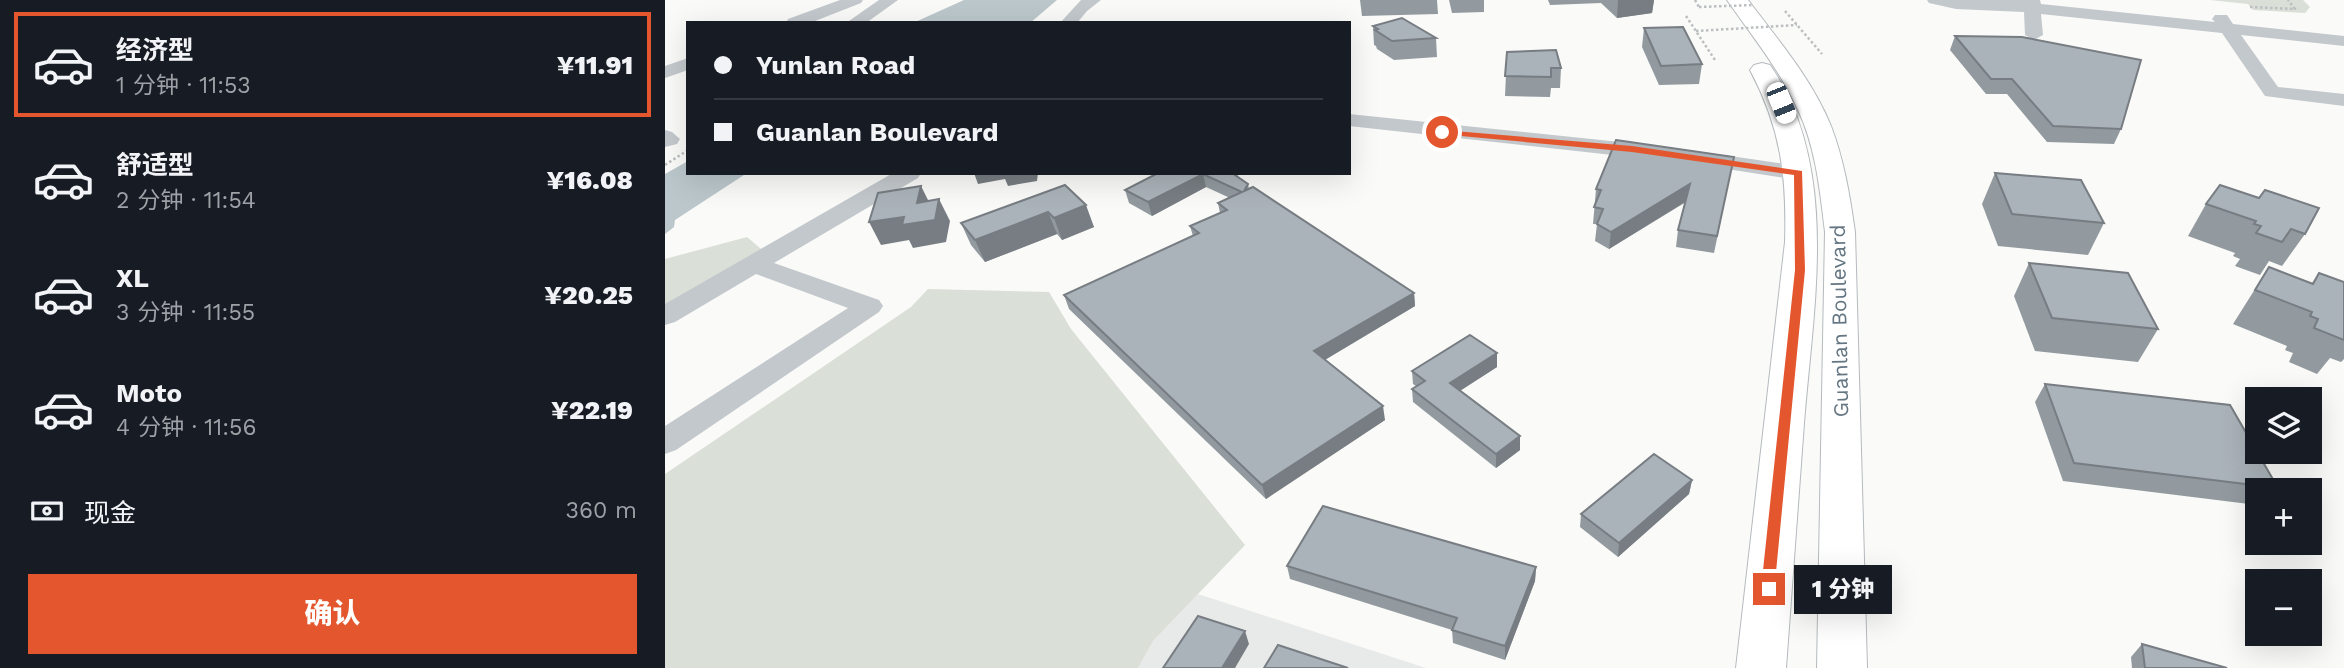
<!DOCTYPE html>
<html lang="zh">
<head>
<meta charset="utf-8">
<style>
  body { margin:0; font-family:"Work Sans","Noto Sans SC",sans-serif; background:#20242c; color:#f1f3f6; height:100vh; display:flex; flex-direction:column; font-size:26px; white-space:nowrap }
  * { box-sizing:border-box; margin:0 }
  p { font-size:23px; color:#9ea1a6 }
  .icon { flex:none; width:38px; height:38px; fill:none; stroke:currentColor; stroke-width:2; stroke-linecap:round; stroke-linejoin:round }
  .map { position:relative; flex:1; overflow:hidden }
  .details { display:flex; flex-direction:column; background:#171b24; width:665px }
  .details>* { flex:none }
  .top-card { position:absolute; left:21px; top:21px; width:665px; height:154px; border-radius:0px; box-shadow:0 7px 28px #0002; display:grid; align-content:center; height:154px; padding:0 28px; background:#171b24 }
  .controls { position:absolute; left:1580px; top:387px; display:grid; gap:14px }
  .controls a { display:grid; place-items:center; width:77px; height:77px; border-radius:0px; background:#171b24; box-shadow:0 7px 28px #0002; font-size:35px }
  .end { position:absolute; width:32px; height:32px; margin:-16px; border:9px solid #e4572e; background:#fff; box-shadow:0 0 0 4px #fff }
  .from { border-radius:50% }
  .bubble { position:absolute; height:49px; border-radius:0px; background:#171b24; box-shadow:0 7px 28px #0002; font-size:23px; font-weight:800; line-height:49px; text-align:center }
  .car { position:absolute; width:21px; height:42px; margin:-21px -10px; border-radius:9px; box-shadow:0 0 5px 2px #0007; background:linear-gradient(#fff 24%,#345 0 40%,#fff 0 76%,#345 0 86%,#fff 0) }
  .top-card b { display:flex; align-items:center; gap:24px; height:66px; font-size:26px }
  .top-card b+b { border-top:2px solid #363941 }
  .top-card i { width:18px; height:18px; background:#f1f3f6 }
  ul { padding:12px 0 0; list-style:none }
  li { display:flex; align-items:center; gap:21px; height:105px; margin:0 14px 10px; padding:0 14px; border:4px solid transparent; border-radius:0px }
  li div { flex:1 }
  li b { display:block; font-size:26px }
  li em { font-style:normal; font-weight:800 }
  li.active { border-color:#e4572e }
  li>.icon { width:63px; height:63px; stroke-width:1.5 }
  .pay { display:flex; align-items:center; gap:18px; height:77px; padding:0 28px; font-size:26px }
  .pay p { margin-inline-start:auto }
  .cta { display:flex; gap:14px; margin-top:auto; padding:14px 28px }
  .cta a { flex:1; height:80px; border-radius:0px; background:#e4572e; color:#fff; font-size:28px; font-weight:800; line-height:80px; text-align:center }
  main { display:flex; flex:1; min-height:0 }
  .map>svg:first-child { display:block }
</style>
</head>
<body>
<main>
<section class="details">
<ul>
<li class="active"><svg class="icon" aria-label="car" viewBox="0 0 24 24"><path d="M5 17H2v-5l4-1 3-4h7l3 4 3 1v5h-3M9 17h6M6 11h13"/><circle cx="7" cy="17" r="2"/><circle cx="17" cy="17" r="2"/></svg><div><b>经济型</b><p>1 分钟 · 11:53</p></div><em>¥11.91</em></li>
<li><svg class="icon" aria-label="car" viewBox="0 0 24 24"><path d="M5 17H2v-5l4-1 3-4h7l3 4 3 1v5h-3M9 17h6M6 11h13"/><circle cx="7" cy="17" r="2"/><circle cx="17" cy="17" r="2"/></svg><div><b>舒适型</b><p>2 分钟 · 11:54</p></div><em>¥16.08</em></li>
<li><svg class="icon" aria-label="car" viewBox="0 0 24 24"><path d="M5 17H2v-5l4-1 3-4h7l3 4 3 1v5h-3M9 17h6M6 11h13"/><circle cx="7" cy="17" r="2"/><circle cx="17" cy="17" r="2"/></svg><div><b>XL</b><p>3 分钟 · 11:55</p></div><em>¥20.25</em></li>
<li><svg class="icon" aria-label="car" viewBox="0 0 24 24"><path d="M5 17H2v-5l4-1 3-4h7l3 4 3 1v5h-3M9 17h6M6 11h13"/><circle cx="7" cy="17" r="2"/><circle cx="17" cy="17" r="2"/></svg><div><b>Moto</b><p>4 分钟 · 11:56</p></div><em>¥22.19</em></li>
</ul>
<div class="pay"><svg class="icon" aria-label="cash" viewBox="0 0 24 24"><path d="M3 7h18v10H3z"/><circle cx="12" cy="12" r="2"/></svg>现金<p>360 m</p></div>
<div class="cta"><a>确认</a></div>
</section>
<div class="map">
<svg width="1679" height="668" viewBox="0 0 1679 668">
  <rect width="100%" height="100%" fill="#fafaf8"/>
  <!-- built -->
  <polygon fill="#e8e9e9" points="533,594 761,668 473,668 488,641"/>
  <!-- green -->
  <g fill="#dadfd7">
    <polygon points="1545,0 1638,0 1645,7 1640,13 1588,10 1583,4"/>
    <polygon points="82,237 96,249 0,305 0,259"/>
    <polygon points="263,289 384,292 406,329 580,545 488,641 473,668 0,668 0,474 246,307"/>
  </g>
  <!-- water -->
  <g fill="#bbc7cb">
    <polygon points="299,0 392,0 365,23 248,23"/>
    <polygon points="23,161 23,173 82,173 10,220 9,227 0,234 0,174"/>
  </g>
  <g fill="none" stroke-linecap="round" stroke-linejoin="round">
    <defs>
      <g id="major">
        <path d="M1062,0H1083C1113,40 1147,79 1166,126C1179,160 1185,196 1190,232L1202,668H1152L1160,232C1155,191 1151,148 1133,110C1115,70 1087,36 1062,0Z"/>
        <path d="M1097,63L1105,65C1176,168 1148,307 1139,423C1133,505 1127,586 1121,668H1071L1120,242C1122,177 1116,128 1085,70L1089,65Z"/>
      </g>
    </defs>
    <!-- major casing -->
    <use href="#major" stroke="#b5babe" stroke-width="2"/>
    <!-- path -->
    <g stroke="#bbbfc2" stroke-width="2.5" stroke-dasharray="2.5 2.5" stroke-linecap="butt">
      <polyline points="1030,0 1034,7"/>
      <polyline points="1585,7 1630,9 1623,0"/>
      <polyline points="1120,11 1157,54"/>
      <polyline points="1021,16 1050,60"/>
      <polyline points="0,165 23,150"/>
    </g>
    <!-- minor -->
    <g fill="#c3c8cc" fill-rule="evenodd">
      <polygon points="175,0 198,0 196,3 145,23 121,23 123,19"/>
      <polygon points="214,0 233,0 201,23 181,23"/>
      <polygon points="416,0 436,0 422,11 412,23 395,23"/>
      <polygon points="1262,0 1375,0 1376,4 1550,22 1547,19 1550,15 1562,15 1568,24 1679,36 1679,46 1576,35 1613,87 1679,94 1679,106 1600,96 1557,33 1376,14 1378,35 1369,40 1360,35 1359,12 1291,9 1264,3"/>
      <polygon points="23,58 23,70 0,78 0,66"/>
      <polygon points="684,114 984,145 992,147 995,152 992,157 984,159 684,126"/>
      <polygon points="0,130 7,132 15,139 12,144 0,147"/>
      <polygon points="1031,151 1133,166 1141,168 1144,173 1141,178 1133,180 1023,163 1020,158 1023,153"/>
      <polygon points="228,173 256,173 253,178 109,263 214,300 218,306 214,312 11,450 0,454 0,426 183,308 91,274 10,322 0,325 0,304"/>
    </g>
    <!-- major -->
    <use href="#major" fill="#fff" fill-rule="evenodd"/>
    <!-- path-bridge -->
    <g stroke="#bbbfc2" stroke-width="2.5" stroke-dasharray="2.5 2.5" stroke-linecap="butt">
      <polyline points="1034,7 1089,5"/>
      <polyline points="1031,31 1132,25"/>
    </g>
  </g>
  <!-- wall -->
  <g fill="#929a9f">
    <polygon points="695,0 772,0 773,14 697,16"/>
    <polygon points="784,0 819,0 819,12 787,13"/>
    <polygon points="883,0 989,0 987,13 952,18 936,3 885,5"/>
    <polygon points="708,26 771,38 772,57 729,60 712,49 711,46 709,45"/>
    <polygon points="979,28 1037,64 1034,84 994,85 977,47"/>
    <polygon points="1290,36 1456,129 1449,144 1382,142 1342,94 1321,94 1285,50"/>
    <polygon points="842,52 896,68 895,88 886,88 885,97 840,96"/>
    <polygon points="1069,157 1049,253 1011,247 1013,230 1021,202 944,249 930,241 932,224 928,224 931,189"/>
    <polygon points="493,173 572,173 573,177 583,184 584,189 749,293 750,306 660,360 720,420 601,499 404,309 399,295 528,236 525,226 555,213 553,203 565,198 541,187 487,216 464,203 460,190"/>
    <polygon points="1330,173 1439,223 1423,255 1333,246 1317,204"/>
    <polygon points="400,185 429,227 397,240 392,234 320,262 306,245 296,223"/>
    <polygon points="1541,204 1640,234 1617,266 1604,261 1595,275 1570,266 1575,259 1568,256 1570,253 1523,236"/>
    <polygon points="1364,263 1493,329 1473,362 1370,351 1349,296"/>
    <polygon points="1604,267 1647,283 1654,273 1679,282 1679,359 1676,362 1665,358 1652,374 1624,362 1628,353 1620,350 1622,346 1568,324"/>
    <polygon points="832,353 832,367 795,391 855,436 855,450 831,468 748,402 747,389 751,386 748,384 747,371"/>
    <polygon points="1380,384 1613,488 1612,490 1592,490 1592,505 1398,481 1370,402"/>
    <polygon points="1027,480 1024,494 953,557 915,527 916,514"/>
    <polygon points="622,566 871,567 870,581 840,660 788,643 787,630 625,579"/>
    <polygon points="1477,644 1562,668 1467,668 1466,657"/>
  </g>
  <!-- shaded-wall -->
  <g fill="#777d82">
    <polygon points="953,0 989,0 987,13 952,18"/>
    <polygon points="309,173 373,173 372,181 343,186 340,179 313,184"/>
    <polygon points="538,174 541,187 487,216 483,202"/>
    <polygon points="1025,184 1023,200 944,249 946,232"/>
    <polygon points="256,186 267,208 274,199 285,221 281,242 248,248 244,240 216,245 204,222 252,203"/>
    <polygon points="421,205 429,227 397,240 389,218"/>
    <polygon points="383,212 392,234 320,262 310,240"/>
    <polygon points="749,293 750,306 651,365 649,351"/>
    <polygon points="832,353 832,367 785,397 785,383"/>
    <polygon points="718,406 720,420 601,499 597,485"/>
    <polygon points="855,436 855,450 831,468 831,454"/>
    <polygon points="1027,480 1024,494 953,557 954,543"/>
    <polygon points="871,567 870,581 840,660 840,646"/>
    <polygon points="580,631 584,644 570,668 557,668"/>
  </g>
  <!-- building -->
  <g fill="#aab3b9" stroke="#777d82" stroke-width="2">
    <polygon points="737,18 771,38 727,41 710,30 713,29 708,26"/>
    <polygon points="1018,27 1037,64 996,66 979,28"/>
    <polygon points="1290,36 1357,37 1476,60 1456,129 1388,126 1347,79 1326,79"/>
    <polygon points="891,50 896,68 886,68 886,77 840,76 842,52"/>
    <polygon points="951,140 1069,157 1052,236 1013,230 1025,184 946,232 932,224 938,209 929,207 936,190 931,189"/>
    <polygon points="493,173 567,173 583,184 579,191 588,187 749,293 649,351 718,406 597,485 399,295 534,233 525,226 562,210 553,203 577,192 538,174 483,202 460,190"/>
    <polygon points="1330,173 1416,180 1439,223 1347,214"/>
    <polygon points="400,185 421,205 389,218 383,212 310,240 296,223"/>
    <polygon points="1555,185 1594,198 1600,190 1654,208 1640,234 1626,229 1617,242 1591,233 1596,226 1589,224 1591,221 1541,204"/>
    <polygon points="256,186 252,203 274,199 270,220 237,225 239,217 204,222 213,193"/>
    <polygon points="1364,263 1463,273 1493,329 1387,318"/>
    <polygon points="1604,267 1648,284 1654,273 1679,282 1679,340 1649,328 1653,319 1645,316 1647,312 1590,290"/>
    <polygon points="805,335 832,353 785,383 855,436 831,454 747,389 760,381 747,371"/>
    <polygon points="1380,384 1565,405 1613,488 1409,463"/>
    <polygon points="989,454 1027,480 954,543 916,514"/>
    <polygon points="658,506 871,567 840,646 787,630 792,618 622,566"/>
    <polygon points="533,616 580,631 557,668 498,668"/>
    <polygon points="1477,644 1562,668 1480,668"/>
    <polygon points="613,645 683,668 599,668"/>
  </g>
  <!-- route -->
  <polygon fill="#e4572e" points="777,130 967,146 1137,171 1140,270 1109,593 1104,595 1096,589 1130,270 1129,175 967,152 774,134"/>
  <g text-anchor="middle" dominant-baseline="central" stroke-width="7" stroke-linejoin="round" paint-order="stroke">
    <!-- street labels -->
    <g font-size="21" fill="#657683" stroke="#fff">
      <text transform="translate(1174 321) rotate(-91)">Guanlan Boulevard</text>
    </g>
  </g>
</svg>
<div class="controls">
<a><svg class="icon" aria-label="layers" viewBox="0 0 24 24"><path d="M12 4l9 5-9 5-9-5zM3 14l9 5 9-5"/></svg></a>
<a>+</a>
<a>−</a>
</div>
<i class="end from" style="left:777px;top:132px"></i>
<i class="end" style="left:1104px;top:589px"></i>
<div class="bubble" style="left:1129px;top:565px;width:98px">1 分钟</div>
<i class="car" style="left:1116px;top:103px;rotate:158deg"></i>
<div class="top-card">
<b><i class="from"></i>Yunlan Road</b>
<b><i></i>Guanlan Boulevard</b>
</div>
</div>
</main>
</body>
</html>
